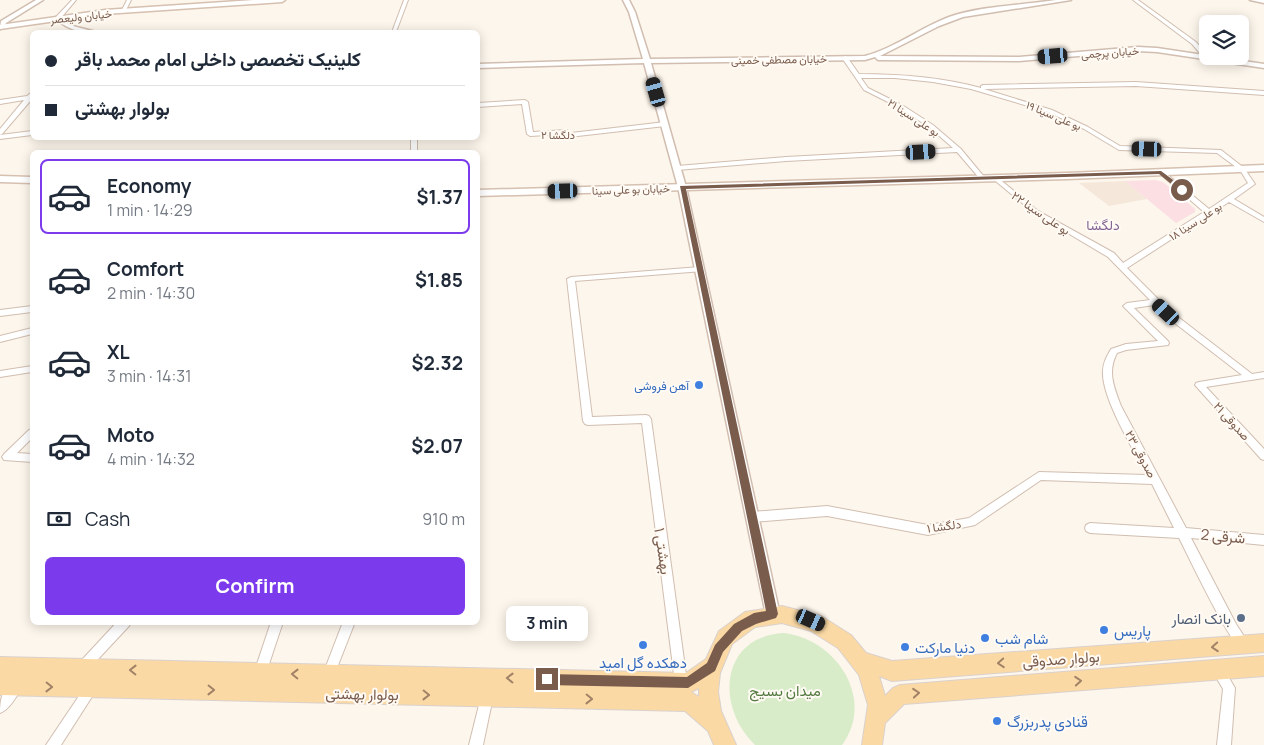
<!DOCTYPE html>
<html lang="en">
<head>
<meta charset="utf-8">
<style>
  body { margin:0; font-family:Manrope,Vazirmatn,sans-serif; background:#f6f6f7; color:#1f2937; height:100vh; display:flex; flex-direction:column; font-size:19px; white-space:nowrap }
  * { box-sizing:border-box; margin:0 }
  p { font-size:16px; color:#747a83 }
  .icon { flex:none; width:28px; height:28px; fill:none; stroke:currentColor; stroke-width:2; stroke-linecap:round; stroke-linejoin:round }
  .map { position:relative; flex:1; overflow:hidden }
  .drawer { position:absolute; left:30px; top:150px; width:450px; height:475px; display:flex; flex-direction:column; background:#fff; border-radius:8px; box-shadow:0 2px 12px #0003 }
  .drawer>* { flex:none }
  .hud { position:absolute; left:30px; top:30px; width:450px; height:110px; border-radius:8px; box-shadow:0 2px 12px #0003; display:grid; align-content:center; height:110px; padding:0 15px; background:#fff }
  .tools { position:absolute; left:1199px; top:15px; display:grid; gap:10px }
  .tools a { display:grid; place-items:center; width:50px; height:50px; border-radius:8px; background:#fff; box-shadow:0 2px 12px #0003; font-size:25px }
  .end { position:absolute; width:22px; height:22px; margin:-11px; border:6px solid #7a5c4d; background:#fff; box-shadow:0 0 0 2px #fff }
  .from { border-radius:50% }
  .bubble { position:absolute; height:35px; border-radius:8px; background:#fff; box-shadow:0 2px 12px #0003; font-size:16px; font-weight:700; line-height:35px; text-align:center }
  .car { position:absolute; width:15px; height:30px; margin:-15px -8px; border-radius:6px; box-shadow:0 0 4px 1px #0007; background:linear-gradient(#222 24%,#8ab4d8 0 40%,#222 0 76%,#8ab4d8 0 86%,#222 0) }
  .hud b { display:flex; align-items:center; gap:18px; height:48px; font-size:19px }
  .hud b+b { border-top:1px solid #e0e1e3 }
  .hud i { width:12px; height:12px; background:#1f2937 }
  ul { padding:9px 0 0; list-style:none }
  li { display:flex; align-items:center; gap:15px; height:75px; margin:0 10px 8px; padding:0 5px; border:2px solid transparent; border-radius:8px }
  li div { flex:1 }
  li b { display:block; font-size:19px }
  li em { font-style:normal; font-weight:700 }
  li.current { border-color:#7c3aed }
  li>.icon { width:45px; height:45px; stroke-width:1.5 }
  .pay { display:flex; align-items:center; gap:12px; height:55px; padding:0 15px; font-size:19px }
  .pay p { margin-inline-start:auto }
  .action { display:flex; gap:10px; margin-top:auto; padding:10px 15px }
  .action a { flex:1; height:58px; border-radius:8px; background:#7c3aed; color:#fff; font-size:20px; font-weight:700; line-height:58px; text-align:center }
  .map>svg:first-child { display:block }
</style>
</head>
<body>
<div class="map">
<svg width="1264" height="745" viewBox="0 0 1264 745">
  <rect width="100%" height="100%" fill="#fdf6ec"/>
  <!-- residential -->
  <polygon fill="#f5e8da" points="1125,181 1147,199 1109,206 1079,183"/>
  <!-- medical -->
  <polygon fill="#fbdfe3" points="1155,180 1163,182 1195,209 1195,212 1176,223 1125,181"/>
  <!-- green -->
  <path fill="#d8ecc9" d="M784,633C836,639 876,699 842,745H755C715,707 720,636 784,633Z"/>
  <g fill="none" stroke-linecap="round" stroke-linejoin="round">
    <defs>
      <g id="minor">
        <polygon points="72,0 76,0 60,19 56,19 56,17"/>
        <polygon points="127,0 131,0 125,12 121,12"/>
        <polygon points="404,0 408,0 396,32 392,32"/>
        <polygon points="1133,0 1138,0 1196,42 1209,57 1209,59 1205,59 1192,44"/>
        <path d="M845,56L847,57L859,74C900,74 941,77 981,88V86L983,85L1136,82L1264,91V95L1136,86L984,89L1052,110L1088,127L1120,146L1221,150L1244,168L1255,184L1234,199L1264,217V222L1229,202L1127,268L1169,310L1252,374L1264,372V378L1206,387L1264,449V460L1261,459L1195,385L1196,383L1199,382L1242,375L1163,314L1154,305L1134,308L1168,341L1169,343L1168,345L1126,350L1117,353C1107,372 1114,387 1121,406L1186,528L1264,535V545L1191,538L1236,624L1249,644L1247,648L1243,650C1230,645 1188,555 1179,538L1090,533L1086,531L1085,528L1086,525L1090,523L1174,528L1152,484L1041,480L975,525L928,535L827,516L752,522L748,520L747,517L748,514L752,512L827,506L928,525L969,518L1039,472L1147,475C1134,451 1101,397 1103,371C1103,363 1107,356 1111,349L1126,344L1158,341L1123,306L1127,303L1150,300L1108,257L1034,213L992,178L993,177H997L1038,211L1114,253L1123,263L1204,212L1159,173V171H1163L1209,209L1248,183L1240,170L1217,153L1119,150L1084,129L1048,112L971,89L933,82L895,78H861L868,88L902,105L933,125L961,149L985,178V180H981L957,152L786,161L677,170L674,168L677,166L786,157L953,148L929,127L898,107L864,90L842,58Z"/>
        <polygon points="32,92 32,99 2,134 0,135 0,129 24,100 0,104 0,100 27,96"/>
        <polygon points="525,100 528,102 533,132 567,130 571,133 665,122 668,124 665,126 569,137 565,134 530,136 527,134 522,104 478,107 478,103"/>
        <polygon points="32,131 32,135 0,139 0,135"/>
        <rect x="411" y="138" width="6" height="14"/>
        <polygon points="700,267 703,267 704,269 703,271 575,281 592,417 646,415 649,416 651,419 687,682 685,686 681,688 677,686 675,682 642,423 588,425 585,424 583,421 567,279 571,277"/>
        <polygon points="32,306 32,312 0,316 0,310"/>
        <polygon points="32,328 32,334 0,342 0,336"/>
        <polygon points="32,366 32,372 0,377 0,371"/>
        <polygon points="32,429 32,438 17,453 32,454 32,462 4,460 2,457 4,454 29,430"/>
        <polygon points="117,622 131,622 129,626 87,671 83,673 79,671 77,667 79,663"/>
        <polygon points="271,622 283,622 266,673 264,677 260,679 256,677 254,673"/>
        <polygon points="343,622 355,622 333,678 329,680 325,678 323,674"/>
        <polygon points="1218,664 1222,666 1235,688 1231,745 1217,745 1223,689 1212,670 1214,666"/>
        <path d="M16,680L20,682L22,686C18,695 9,710 0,713C0,700 2,686 16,680Z"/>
        <polygon points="91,682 95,684 97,688 95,692 61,745 46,745 87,684"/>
        <polygon points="487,691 491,693 493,697 483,745 469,745 481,697 483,693"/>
      </g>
      <g id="tertiary">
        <polygon points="36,0 43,0 6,23 3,28 0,29 1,21"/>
        <path d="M623,0H629L635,12L650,59L865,56C895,48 920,28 949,17C980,6 1023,5 1056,0H1071L963,17L939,26L880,56L1019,57L1138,47L1157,48L1264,64V68L1157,52L1138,51L1019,61L878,60L875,57L865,60L651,63L686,187L780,615L778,620L773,622L768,620L766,615L678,187L644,63L478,68V64L643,59L629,12Z"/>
        <polygon points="1250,0 1264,0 1264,3"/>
        <path d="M56,17H60L69,25L96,32C82,34 67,29 56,19Z"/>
      </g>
      <g id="secondary">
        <polygon points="254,0 285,0 282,2 105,14 0,29 0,25 105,10"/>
        <polygon points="1264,165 1264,171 1067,179 478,196 478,190 1067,173"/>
        <polygon points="0,176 32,177 32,183 0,182"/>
      </g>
      <path id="primary" d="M782,606L821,616L851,635L866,653L892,661L1264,634V652L892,681L879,676L885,696L893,688L900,685L1264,656V676L904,704L885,723L882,745H862L868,705L859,675L838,648L811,631L782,623L755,627L732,644L720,673L718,692L721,711L736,745H714L708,731L685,711L0,695V657L686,673L706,659L719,631L745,612ZM699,688V697L691,692Z"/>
    </defs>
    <!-- minor casing -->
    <use href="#minor" stroke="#d1beb0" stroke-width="2"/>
    <!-- tertiary casing -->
    <use href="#tertiary" stroke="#d1beb0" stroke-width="3"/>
    <!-- secondary casing -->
    <use href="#secondary" stroke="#d6c0b0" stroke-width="3"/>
    <!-- primary casing -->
    <use href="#primary" stroke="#dad1cd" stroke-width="2"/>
    <!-- minor -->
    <use href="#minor" fill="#fff" fill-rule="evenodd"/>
    <!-- tertiary -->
    <use href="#tertiary" fill="#fff" fill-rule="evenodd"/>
    <!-- secondary -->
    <use href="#secondary" fill="#fff" fill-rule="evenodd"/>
    <!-- primary -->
    <use href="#primary" fill="#fbd9a5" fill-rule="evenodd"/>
  </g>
  <!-- one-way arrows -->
  <defs><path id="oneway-chevron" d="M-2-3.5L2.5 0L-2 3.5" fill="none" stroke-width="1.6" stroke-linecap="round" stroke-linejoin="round" transform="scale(1.25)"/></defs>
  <g stroke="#a18267">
    <use href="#oneway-chevron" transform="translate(1215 647) rotate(176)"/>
    <use href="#oneway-chevron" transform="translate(1001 663) rotate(176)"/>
    <use href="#oneway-chevron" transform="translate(133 670) rotate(-179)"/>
    <use href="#oneway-chevron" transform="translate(295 674) rotate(-179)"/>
    <use href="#oneway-chevron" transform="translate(510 678) rotate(-179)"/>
    <use href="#oneway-chevron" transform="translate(1078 681) rotate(-4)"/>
    <use href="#oneway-chevron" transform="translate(49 687) rotate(1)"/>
    <use href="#oneway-chevron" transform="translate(211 690) rotate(1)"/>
    <use href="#oneway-chevron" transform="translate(916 693) rotate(-5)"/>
    <use href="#oneway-chevron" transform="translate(426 695) rotate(1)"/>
    <use href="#oneway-chevron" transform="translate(589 699) rotate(1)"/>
  </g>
  <!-- route -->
  <polygon fill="#7a5c4d" points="1161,171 1184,188 1184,191 1180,191 1159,174 686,189 778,614 776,618 756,624 742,631 723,652 715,671 688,688 547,685 543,683 541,679 543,675 547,674 687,677 707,663 715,645 734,624 754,613 766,611 680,186"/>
  <!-- markers -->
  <g fill="#3f7fe0" stroke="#fffaf3" stroke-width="2">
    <circle cx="699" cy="385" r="5"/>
    <circle cx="1104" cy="630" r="5"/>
    <circle cx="985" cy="638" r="5"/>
    <circle cx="643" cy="645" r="5"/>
    <circle cx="905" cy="647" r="5"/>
    <circle cx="997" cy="721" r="5"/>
  </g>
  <circle fill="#5c6f8a" stroke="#fffaf3" stroke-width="2" cx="1241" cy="618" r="5"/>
  <g text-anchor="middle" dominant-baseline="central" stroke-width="4" stroke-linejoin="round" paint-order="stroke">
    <!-- far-street labels -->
    <g font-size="11" fill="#7a5c4d" stroke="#fffaf3">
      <text transform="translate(81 16) rotate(-6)">خیابان ولیعصر</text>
      <text transform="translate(1110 52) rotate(-4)">خیابان پرچمی</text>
      <text transform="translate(779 59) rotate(-1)">خیابان مصطفی خمینی</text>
      <text transform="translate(1054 115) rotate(23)">بو علی سینا ۱۹</text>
      <text transform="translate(914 117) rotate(33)">بو علی سینا ۲۱</text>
      <text x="558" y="134">دلگشا ۲</text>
      <text transform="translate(631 189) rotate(-2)">خیابان بو علی سینا</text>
      <text transform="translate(1195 221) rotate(-33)">بو علی سینا ۱۸</text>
    </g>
    <!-- street labels -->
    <g font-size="12" fill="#7a5c4d" stroke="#fffaf3">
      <text transform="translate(1041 213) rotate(34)">بو علی سینا ۲۲</text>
      <text transform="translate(1232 421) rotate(48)">صدوقی ۲۱</text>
      <text transform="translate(1141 454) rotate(62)">صدوقی ۲۳</text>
      <text transform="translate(944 526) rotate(-8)">دلگشا ۱</text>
    </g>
    <!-- shop labels -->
    <g font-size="12" fill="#366cbe" stroke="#fffaf3" text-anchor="end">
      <text x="689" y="385">آهن فروشی</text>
    </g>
    <!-- neighbourhood labels -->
    <g font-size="14" fill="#846695" stroke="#fffaf3">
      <text x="1103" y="224">دلگشا</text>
    </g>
    <!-- near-street labels -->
    <g font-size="15" fill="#7a5c4d" stroke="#fffaf3">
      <text transform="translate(1223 536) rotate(5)">شرقی 2</text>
      <text transform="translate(663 551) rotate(82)">بهشتی ۱</text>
      <text transform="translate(1061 659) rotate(-4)">بولوار صدوقی</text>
      <text transform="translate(362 694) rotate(1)">بولوار بهشتی</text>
    </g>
    <!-- near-service labels -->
    <g font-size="15" fill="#4e5e75" stroke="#fffaf3" text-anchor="end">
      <text x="1231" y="618">بانک انصار</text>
    </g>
    <!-- near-shop labels -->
    <g font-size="15" fill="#366cbe" stroke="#fffaf3" text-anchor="start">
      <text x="1114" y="630">پاریس</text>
      <text x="995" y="638">شام شب</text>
      <text x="915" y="647">دنیا مارکت</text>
      <text x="643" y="662" text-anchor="middle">دهکده گل امید</text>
      <text x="1007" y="721">قنادی پدربزرگ</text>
    </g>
    <!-- near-park labels -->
    <g font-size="15" fill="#537a41" stroke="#fffaf3">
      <text x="785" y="690">میدان بسیج</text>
    </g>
  </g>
</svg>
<div class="tools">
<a><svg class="icon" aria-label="layers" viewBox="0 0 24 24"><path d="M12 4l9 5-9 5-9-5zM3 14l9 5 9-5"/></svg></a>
</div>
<i class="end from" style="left:1182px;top:190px"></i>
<i class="end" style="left:547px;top:679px"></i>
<div class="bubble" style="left:506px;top:606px;width:82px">3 min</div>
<i class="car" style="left:1053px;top:56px;rotate:265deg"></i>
<i class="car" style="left:656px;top:92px;rotate:344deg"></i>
<i class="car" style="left:1147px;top:149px;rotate:272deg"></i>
<i class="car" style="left:921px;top:152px;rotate:87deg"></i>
<i class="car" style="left:563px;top:191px;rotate:268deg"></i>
<i class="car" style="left:1166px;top:312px;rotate:313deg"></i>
<i class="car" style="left:811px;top:620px;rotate:114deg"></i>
<div class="hud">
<b><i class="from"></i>کلینیک تخصصی داخلی امام محمد باقر</b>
<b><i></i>بولوار بهشتی</b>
</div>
<section class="drawer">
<ul>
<li class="current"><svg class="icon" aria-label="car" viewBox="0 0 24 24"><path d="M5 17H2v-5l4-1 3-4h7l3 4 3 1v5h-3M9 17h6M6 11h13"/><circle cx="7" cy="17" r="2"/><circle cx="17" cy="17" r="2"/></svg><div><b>Economy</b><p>1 min · 14:29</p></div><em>$1.37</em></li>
<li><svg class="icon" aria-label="car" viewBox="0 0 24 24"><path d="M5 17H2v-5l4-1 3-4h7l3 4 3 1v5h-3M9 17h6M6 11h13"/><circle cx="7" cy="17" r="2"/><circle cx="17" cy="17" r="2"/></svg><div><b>Comfort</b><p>2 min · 14:30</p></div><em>$1.85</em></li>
<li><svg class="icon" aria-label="car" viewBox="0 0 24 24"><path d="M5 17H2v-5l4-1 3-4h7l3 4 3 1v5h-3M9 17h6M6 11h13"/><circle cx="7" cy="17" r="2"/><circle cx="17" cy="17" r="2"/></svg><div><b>XL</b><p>3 min · 14:31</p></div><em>$2.32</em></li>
<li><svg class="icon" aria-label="car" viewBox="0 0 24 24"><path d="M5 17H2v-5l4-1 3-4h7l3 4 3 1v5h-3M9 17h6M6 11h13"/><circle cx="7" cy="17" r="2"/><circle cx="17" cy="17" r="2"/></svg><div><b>Moto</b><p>4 min · 14:32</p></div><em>$2.07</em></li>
</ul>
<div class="pay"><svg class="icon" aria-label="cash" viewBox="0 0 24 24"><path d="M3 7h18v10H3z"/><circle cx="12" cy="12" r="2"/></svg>Cash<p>910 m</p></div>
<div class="action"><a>Confirm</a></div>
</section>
</div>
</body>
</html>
